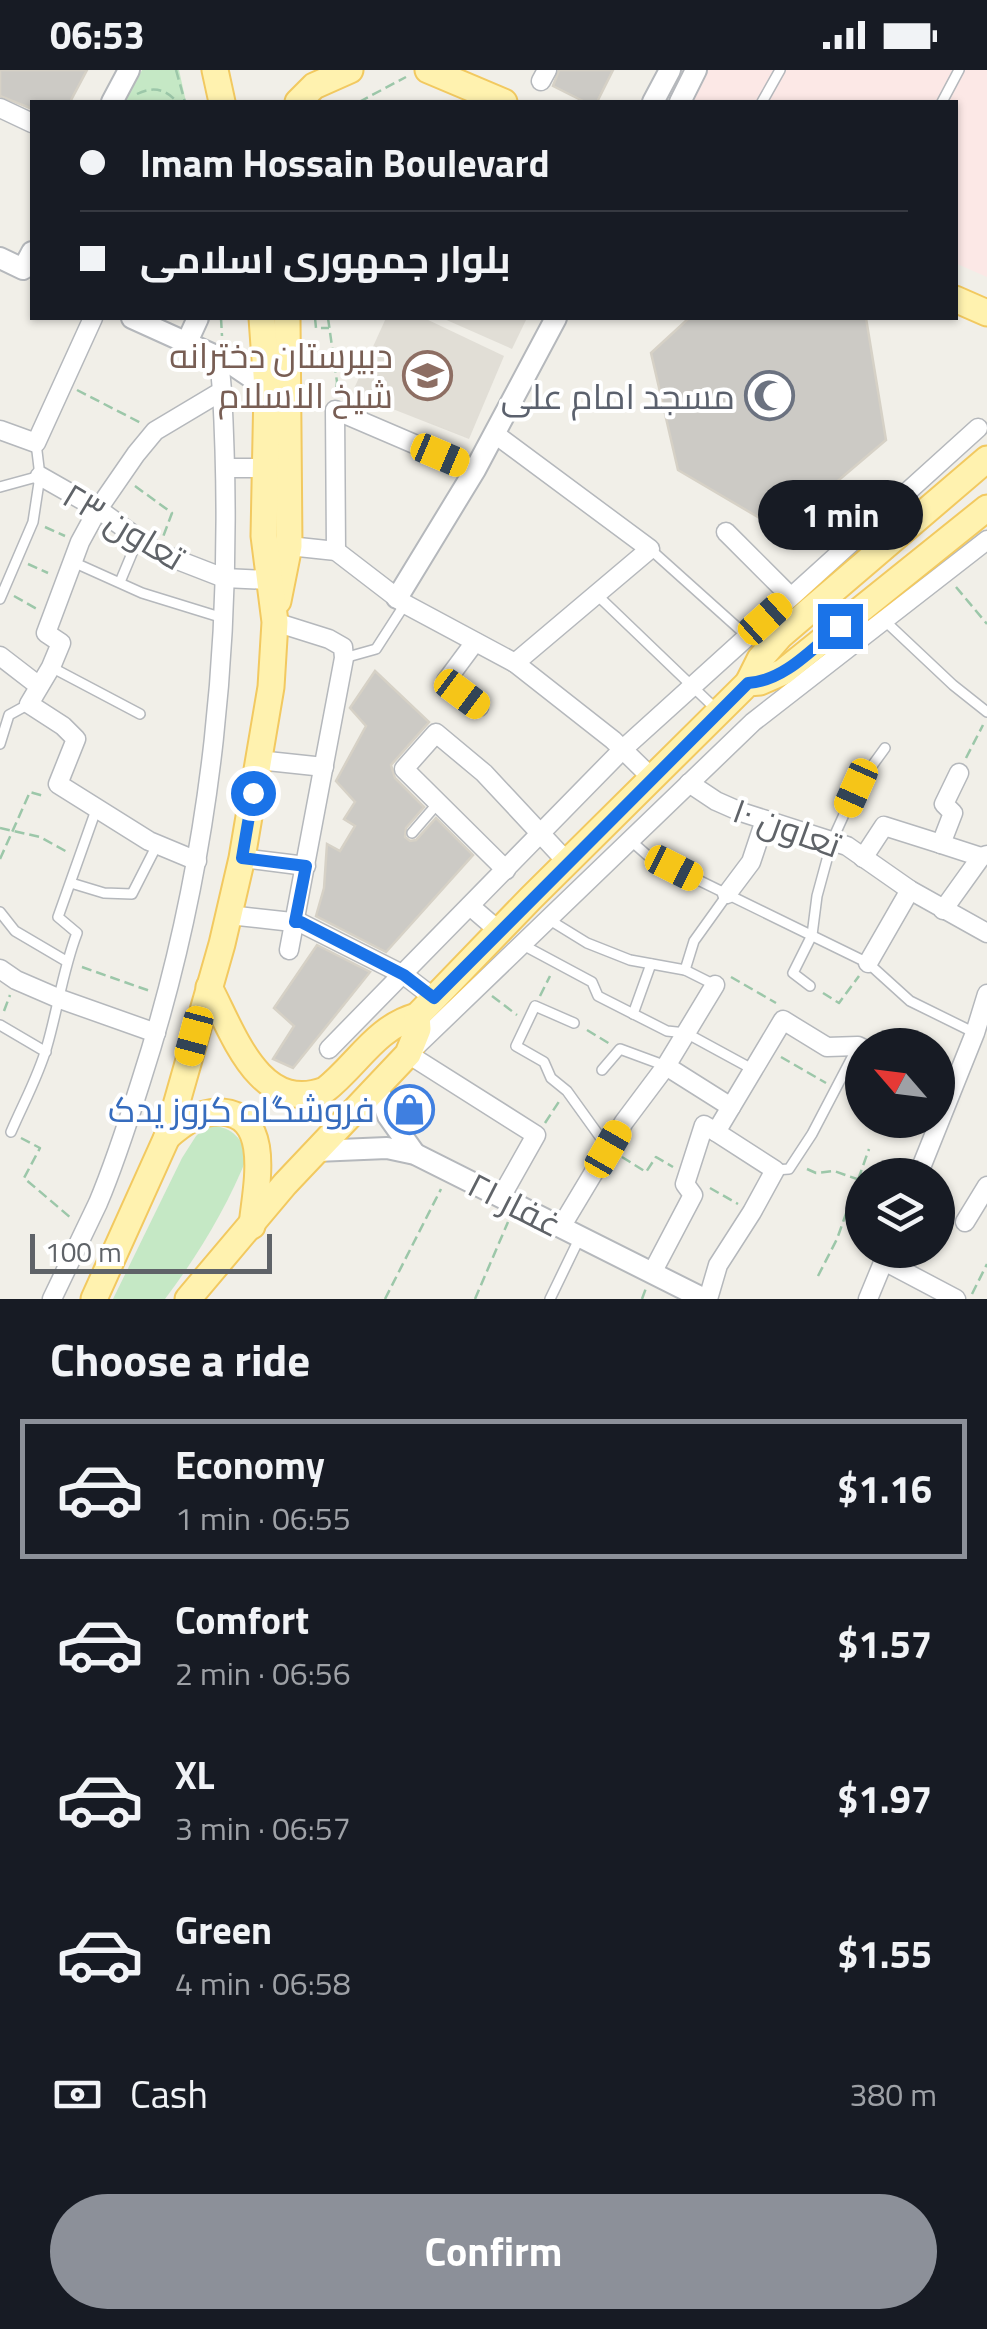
<!DOCTYPE html>
<html lang="en">
<head>
<meta charset="utf-8">
<style>
  body { margin:0; font-family:"Titillium Web",Cairo,sans-serif; background:#242831; color:#f1f3f6; height:100vh; display:flex; flex-direction:column; font-size:38px; white-space:nowrap }
  * { box-sizing:border-box; margin:0 }
  p { font-size:32px; color:#9ea1a6 }
  .icon { flex:none; width:55px; height:55px; fill:none; stroke:currentColor; stroke-width:2; stroke-linecap:round; stroke-linejoin:round }
  .map { position:relative; height:1229px; overflow:hidden }
  .side { display:flex; flex-direction:column; background:#171b24; flex:1 }
  .side>* { flex:none }
  .banner { position:absolute; left:30px; top:30px; width:928px; height:220px; border-radius:0px; box-shadow:0 2px 8px #0004; display:grid; align-content:center; height:220px; padding:0 50px; background:#171b24 }
  .needle { width:65px; rotate:298deg }
  .fabs { position:absolute; left:845px; top:958px; display:grid; gap:20px }
  .fabs a { display:grid; place-items:center; width:110px; height:110px; border-radius:50%; background:#171b24; box-shadow:0 2px 8px #0004; font-size:50px }
  .scale { position:absolute; left:30px; bottom:25px; width:242px; box-sizing:border-box; padding-left:10px; border:5px solid #5f6368; border-top:0; font-size:28px; line-height:35px; white-space:nowrap; color:#5f6368; -webkit-text-stroke:8px #fff; paint-order:stroke }
  .end { position:absolute; width:45px; height:45px; margin:-22px; border:12px solid #1a73e8; background:#fff; box-shadow:0 0 0 5px #fff }
  .from { border-radius:50% }
  .bubble { position:absolute; height:70px; border-radius:35px; background:#171b24; box-shadow:0 2px 8px #0004; font-size:32px; font-weight:700; line-height:70px; text-align:center }
  .car { position:absolute; width:30px; height:60px; margin:-30px -15px; border-radius:12px; box-shadow:0 0 8px 2px #0007; background:linear-gradient(#f5c518 24%,#345 0 40%,#f5c518 0 76%,#345 0 86%,#f5c518 0) }
  .banner b { display:flex; align-items:center; gap:35px; height:95px; font-size:38px }
  .banner b+b { border-top:2px solid #363941 }
  .banner i { width:25px; height:25px; background:#f1f3f6 }
  ul { padding:0; list-style:none }
  li { display:flex; align-items:center; gap:30px; height:140px; margin:0 20px 15px; padding:0 30px; border:5px solid transparent; border-radius:0px }
  li div { flex:1 }
  li b { display:block; font-size:38px }
  li em { font-style:normal; font-weight:700 }
  li.on { border-color:#8c9099 }
  li>.icon { width:90px; height:90px; stroke-width:1.5 }
  h2 { padding:0 50px; font-size:45px; line-height:120px }
  .pay { display:flex; align-items:center; gap:25px; height:110px; padding:0 50px; font-size:38px }
  .pay p { margin-inline-start:auto }
  .button { display:flex; gap:20px; margin-top:auto; padding:20px 50px }
  .button a { flex:1; height:115px; border-radius:60px; background:#8c9099; color:#fff; font-size:40px; font-weight:700; line-height:115px; text-align:center }
  .status { display:flex; justify-content:space-between; align-items:center; height:70px; padding:0 50px; background:#171b24; direction:ltr }
  .status svg { height:28px; fill:currentColor }
  .map>svg:first-child { display:block }
</style>
</head>
<body>
<div class="status"><b>06:53</b><svg viewBox="0 0 49 12"><path d="M0 12V9h3v3zM5 12V6h3v6zM10 12V3h3v9zM15 12V0h3v12zM26 1h20v11H26zM47 4h2v5h-2z"/></svg></div>
<div class="map">
<svg width="987" height="1229" viewBox="0 0 987 1229">
  <rect width="100%" height="100%" fill="#f1efe8"/>
  <!-- education -->
  <g fill="#e1ded6">
    <polygon points="386,248 424,248 504,286 469,369 352,323"/>
    <polygon points="442,248 527,248 512,279"/>
  </g>
  <!-- medical -->
  <polygon fill="#fce8e6" points="703,0 987,0 987,207 955,193 955,32 687,32"/>
  <!-- green -->
  <g fill="#c5e8c5">
    <polygon points="142,0 179,0 186,32 125,32"/>
    <path d="M208,1055C231,1057 239,1065 248,1085C227,1137 199,1184 165,1229H113L182,1088L196,1066Z"/>
  </g>
  <!-- building -->
  <g fill="#cccac5" stroke="#d6d1c6" stroke-width="2.5">
    <polygon points="0,0 87,0 70,32 32,32 32,39 0,26"/>
    <polygon points="559,0 613,0 597,32 585,32 553,16"/>
    <polygon points="689,248 866,248 886,370 780,460 678,400 651,283"/>
    <polygon points="375,601 429,652 391,695 395,708 424,737 406,758 405,767 410,771 416,770 436,748 473,785 386,882 316,846 324,818 327,774 340,781 355,756 344,749 355,732 336,711 366,656 350,638"/>
    <polygon points="317,875 370,902 293,998 273,989 294,956 274,938"/>
  </g>
  <g fill="none" stroke-linecap="round" stroke-linejoin="round">
    <defs>
      <g id="service">
        <polyline points="762,32 780,0"/>
        <polyline points="942,32 959,0"/>
        <polyline points="0,417 40,406"/>
        <polyline points="650,479 747,566"/>
        <polyline points="73,492 142,523 223,548"/>
        <polyline points="120,512 138,469"/>
        <polyline points="596,524 717,640"/>
        <polyline points="0,529 33,452 40,406 36,373"/>
        <polyline points="885,551 953,615 987,642"/>
        <polyline points="344,588 376,579 405,534"/>
        <polyline points="51,597 140,644"/>
        <polyline points="0,674 9,645 29,634"/>
        <polyline points="412,763 438,733"/>
        <polyline points="630,770 647,785 868,893 910,931 975,963"/>
        <polyline points="71,813 104,823 132,824 157,775"/>
        <polyline points="0,842 15,861 66,891"/>
        <polyline points="548,849 587,873 630,890 685,900 715,915"/>
        <polyline points="523,875 592,912 598,926 667,961 686,963 754,1000"/>
        <polyline points="685,900 694,871 727,825"/>
        <polyline points="810,916 793,903 812,865 817,826 832,771 856,718 885,678"/>
        <polyline points="633,944 651,894"/>
        <polyline points="574,953 535,936 516,976 544,992 551,1008 567,1021 608,1078"/>
        <polyline points="0,955 46,982"/>
        <polyline points="602,1000 620,979 666,996"/>
        <path d="M11,1062C23,1034 39,1005 47,976C58,938 63,899 77,863L58,847L96,740"/>
        <polyline points="775,1100 789,1099 812,1064 858,976"/>
        <polyline points="550,1229 579,1169"/>
      </g>
      <g id="minor">
        <polyline points="541,11 547,0"/>
        <polyline points="0,38 32,53"/>
        <polyline points="0,360 36,373 93,248"/>
        <polyline points="495,364 650,479 515,593"/>
        <polyline points="226,398 266,398"/>
        <polyline points="40,406 98,439 157,482 224,508 268,510"/>
        <polyline points="726,462 790,526"/>
        <polyline points="289,476 336,481 405,534 515,593 613,670 652,708"/>
        <polyline points="336,481 335,340 475,400"/>
        <polyline points="275,552 329,569 343,577 344,588 289,880"/>
        <polyline points="475,572 446,611 479,637"/>
        <polyline points="0,586 39,616"/>
        <polyline points="258,690 324,697"/>
        <polyline points="959,703 944,734 953,743 941,774 981,787"/>
        <polyline points="689,713 716,731 741,742 847,776 910,820 987,863"/>
        <polyline points="242,788 306,796"/>
        <polyline points="863,788 884,756 941,774"/>
        <polyline points="197,791 149,771 58,714 76,669 63,656 29,634 51,597 61,573 46,563 80,472 98,439 136,384 155,361 222,321 219,287"/>
        <polyline points="506,800 404,699 436,663 484,703 567,792"/>
        <polyline points="727,824 751,792 765,750"/>
        <polyline points="470,836 499,861"/>
        <polyline points="943,840 981,787 987,785"/>
        <polyline points="229,845 301,853 404,905 434,928"/>
        <polyline points="868,893 910,820"/>
        <polyline points="0,899 16,910 60,929 156,963"/>
        <polyline points="329,979 623,679 978,358"/>
        <polyline points="666,996 731,1037"/>
        <polyline points="918,1105 975,963 987,924"/>
        <polyline points="501,1127 536,1065 408,984 753,652 987,470"/>
        <polyline points="965,1152 987,1116"/>
        <polyline points="561,1157 624,1052 666,996 715,915"/>
        <polyline points="884,1191 956,1229"/>
        <polyline points="652,1203 693,1125 685,1114 704,1055 716,1062 783,950 827,977 858,976 862,978"/>
        <path d="M52,1229C67,1197 83,1165 98,1133C115,1093 128,1052 141,1011C214,785 235,557 222,321"/>
        <polyline points="708,1229 718,1195 752,1142 775,1100 716,1062"/>
        <polyline points="868,1229 887,1183"/>
      </g>
      <g id="tertiary">
        <polyline points="112,32 129,0"/>
        <polyline points="653,32 670,0"/>
        <polyline points="680,32 696,0"/>
        <polyline points="0,188 23,199 32,182"/>
        <polyline points="132,248 227,291 267,318"/>
        <polyline points="187,272 198,248"/>
        <polyline points="397,528 475,400 556,248"/>
        <polyline points="377,1016 388,1046 415,1084"/>
        <polyline points="316,1081 387,1078 415,1084 704,1229"/>
      </g>
      <g id="primary">
        <polyline points="215,0 222,32"/>
        <polyline points="428,0 504,32"/>
        <polyline points="298,32 314,16 350,0"/>
        <polyline points="955,229 987,243"/>
        <polyline points="278,531 289,476 287,248"/>
        <polyline points="748,613 760,589 780,566 987,389"/>
        <path d="M209,917C233,962 259,1045 325,1020C357,995 376,957 417,946"/>
        <path d="M167,1067C183,1053 199,1041 222,1042C274,1046 255,1121 252,1156"/>
        <polyline points="94,1229 167,1067 222,874 242,788 271,617 275,552 264,466 267,318 262,248"/>
        <polyline points="188,1229 285,1114 408,984 418,959 417,946 531,828 748,613 760,612 783,602 987,438"/>
      </g>
    </defs>
    <!-- service casing -->
    <use href="#service" stroke="#b5b8bc" stroke-width="12"/>
    <!-- minor casing -->
    <use href="#minor" stroke="#b5b8bc" stroke-width="21"/>
    <!-- tertiary casing -->
    <use href="#tertiary" stroke="#b5b8bc" stroke-width="24"/>
    <!-- primary casing -->
    <use href="#primary" stroke="#f2c960" stroke-width="29"/>
    <!-- path -->
    <g stroke="#9cc7a9" stroke-width="2.5" stroke-dasharray="10 5" stroke-linecap="butt">
      <polyline points="176,0 185,32"/>
      <path d="M137,24C153,16 166,19 177,32"/>
      <polyline points="359,32 406,7"/>
      <polyline points="221,248 222,266"/>
      <polyline points="315,248 316,258 329,258"/>
      <polyline points="328,248 337,312 336,324"/>
      <polyline points="77,320 141,353"/>
      <polyline points="135,416 172,443 163,467"/>
      <polyline points="45,457 65,466"/>
      <polyline points="28,494 48,503"/>
      <polyline points="956,517 987,554"/>
      <polyline points="14,526 37,539"/>
      <polyline points="966,688 983,655"/>
      <polyline points="0,758 40,767 69,783"/>
      <polyline points="0,789 30,722 44,726"/>
      <polyline points="82,897 150,921"/>
      <polyline points="731,907 776,933"/>
      <polyline points="823,923 839,933 859,906"/>
      <polyline points="492,926 517,945"/>
      <polyline points="540,926 550,906"/>
      <polyline points="4,941 10,925"/>
      <polyline points="587,960 610,974"/>
      <polyline points="781,987 826,1013"/>
      <polyline points="545,1053 560,1030"/>
      <polyline points="21,1068 40,1078 24,1108 71,1148"/>
      <polyline points="622,1087 646,1102 656,1087 673,1097"/>
      <polyline points="807,1099 816,1103 834,1101 857,1109"/>
      <polyline points="710,1118 738,1134"/>
      <polyline points="818,1206 837,1169 869,1079"/>
      <polyline points="972,1224 987,1194"/>
      <polyline points="385,1229 441,1119"/>
      <polyline points="475,1229 508,1152"/>
      <polyline points="642,1229 646,1218"/>
    </g>
    <!-- service -->
    <use href="#service" stroke="#fff" stroke-width="9"/>
    <!-- minor -->
    <use href="#minor" stroke="#fff" stroke-width="18"/>
    <!-- tertiary -->
    <use href="#tertiary" stroke="#fff" stroke-width="20"/>
    <!-- primary -->
    <use href="#primary" stroke="#fff2af" stroke-width="25"/>
  </g>
  <g fill="none" stroke-linecap="round" stroke-linejoin="round">
    <!-- route -->
    <path stroke="#1a73e8" stroke-width="12" d="M253,723L242,788L306,796L295,852H301L404,905L434,928L748,613C784,611 812,579 840,556"/>
  </g>
  <!-- icons -->
  <defs>
    <symbol id="school-ring" viewBox="-11 -11 22 22"><circle r="9.5" fill="#fff" stroke="#8d6e63" stroke-width="1.5"/><path d="M0-5L7-2L0 1L-7-2ZM-4 1L0 2.5L4 1V4Q0 6-4 4Z" fill="#8d6e63"/></symbol>
    <symbol id="mosque-ring" viewBox="-11 -11 22 22"><circle r="9.5" fill="#fff" stroke="#6b7280" stroke-width="1.5"/><path d="M3.5-4.9A6 6 0 1 0 3.5 4.9A5 5 0 1 1 3.5-4.9Z" fill="#6b7280"/></symbol>
    <symbol id="shop-ring" viewBox="-11 -11 22 22"><circle r="9.5" fill="#fff" stroke="#3f7fe0" stroke-width="1.5"/><path d="M-5-2.5h2.3a2.7 3.5 0 0 1 5.4 0H5L5.5 6h-11ZM-1.5-2.5h3a1.5 2.3 0 0 0-3 0Z" fill="#3f7fe0"/></symbol>
  </defs>
  <g fill-rule="evenodd">
    <use href="#school-ring" x="400" y="278" width="55" height="55"/>
    <use href="#mosque-ring" x="742" y="298" width="55" height="55"/>
    <use href="#shop-ring" x="382" y="1012" width="55" height="55"/>
  </g>
  <g text-anchor="middle" dominant-baseline="central" stroke-width="8" stroke-linejoin="round" paint-order="stroke">
    <!-- education labels -->
    <g font-size="35" fill="#785e54" stroke="#fff" text-anchor="end">
      <text x="393" y="285">دبیرستان دخترانه<tspan x="393" dy="40">شیخ الاسلام</tspan></text>
    </g>
    <!-- worship labels -->
    <g font-size="35" fill="#5b616d" stroke="#fff" text-anchor="end">
      <text x="735" y="326">مسجد امام علی</text>
    </g>
    <!-- street labels -->
    <g font-size="35" fill="#5f6368" stroke="#fff">
      <text transform="translate(124 456) rotate(31)">تعاون ۲۳</text>
      <text transform="translate(787 757) rotate(20)">تعاون ۱۰</text>
      <text transform="translate(515 1134) rotate(27)">غفار ۲۱</text>
    </g>
    <!-- shop labels -->
    <g font-size="35" fill="#366cbe" stroke="#fff" text-anchor="end">
      <text x="375" y="1039">فروشگاه کروز یدک</text>
    </g>
  </g>
</svg>
<div class="fabs">
<a><svg class="needle" viewBox="-14 -14 28 28"><path d="M0-13l5 13h-10z" fill="#e53935"/><path d="M0 13l5-13h-10z" fill="#9ea1a6"/></svg></a>
<a><svg class="icon" aria-label="layers" viewBox="0 0 24 24"><path d="M12 4l9 5-9 5-9-5zM3 14l9 5 9-5"/></svg></a>
</div>
<div class="scale">100 m</div>
<i class="end from" style="left:253px;top:723px"></i>
<i class="end" style="left:840px;top:556px"></i>
<div class="bubble" style="left:758px;top:410px;width:165px">1 min</div>
<i class="car" style="left:440px;top:385px;rotate:113deg"></i>
<i class="car" style="left:765px;top:549px;rotate:48deg"></i>
<i class="car" style="left:462px;top:624px;rotate:127deg"></i>
<i class="car" style="left:856px;top:718px;rotate:204deg"></i>
<i class="car" style="left:674px;top:798px;rotate:117deg"></i>
<i class="car" style="left:194px;top:966px;rotate:195deg"></i>
<i class="car" style="left:608px;top:1079px;rotate:30deg"></i>
<div class="banner">
<b><i class="from"></i>Imam Hossain Boulevard</b>
<b><i></i>بلوار جمهوری اسلامی</b>
</div>
</div>
<section class="side">
<h2>Choose a ride</h2>
<ul>
<li class="on"><svg class="icon" aria-label="car" viewBox="0 0 24 24"><path d="M5 17H2v-5l4-1 3-4h7l3 4 3 1v5h-3M9 17h6M6 11h13"/><circle cx="7" cy="17" r="2"/><circle cx="17" cy="17" r="2"/></svg><div><b>Economy</b><p>1 min · 06:55</p></div><em>$1.16</em></li>
<li><svg class="icon" aria-label="car" viewBox="0 0 24 24"><path d="M5 17H2v-5l4-1 3-4h7l3 4 3 1v5h-3M9 17h6M6 11h13"/><circle cx="7" cy="17" r="2"/><circle cx="17" cy="17" r="2"/></svg><div><b>Comfort</b><p>2 min · 06:56</p></div><em>$1.57</em></li>
<li><svg class="icon" aria-label="car" viewBox="0 0 24 24"><path d="M5 17H2v-5l4-1 3-4h7l3 4 3 1v5h-3M9 17h6M6 11h13"/><circle cx="7" cy="17" r="2"/><circle cx="17" cy="17" r="2"/></svg><div><b>XL</b><p>3 min · 06:57</p></div><em>$1.97</em></li>
<li><svg class="icon" aria-label="car" viewBox="0 0 24 24"><path d="M5 17H2v-5l4-1 3-4h7l3 4 3 1v5h-3M9 17h6M6 11h13"/><circle cx="7" cy="17" r="2"/><circle cx="17" cy="17" r="2"/></svg><div><b>Green</b><p>4 min · 06:58</p></div><em>$1.55</em></li>
</ul>
<div class="pay"><svg class="icon" aria-label="cash" viewBox="0 0 24 24"><path d="M3 7h18v10H3z"/><circle cx="12" cy="12" r="2"/></svg>Cash<p>380 m</p></div>
<div class="button"><a>Confirm</a></div>
</section>
</body>
</html>
